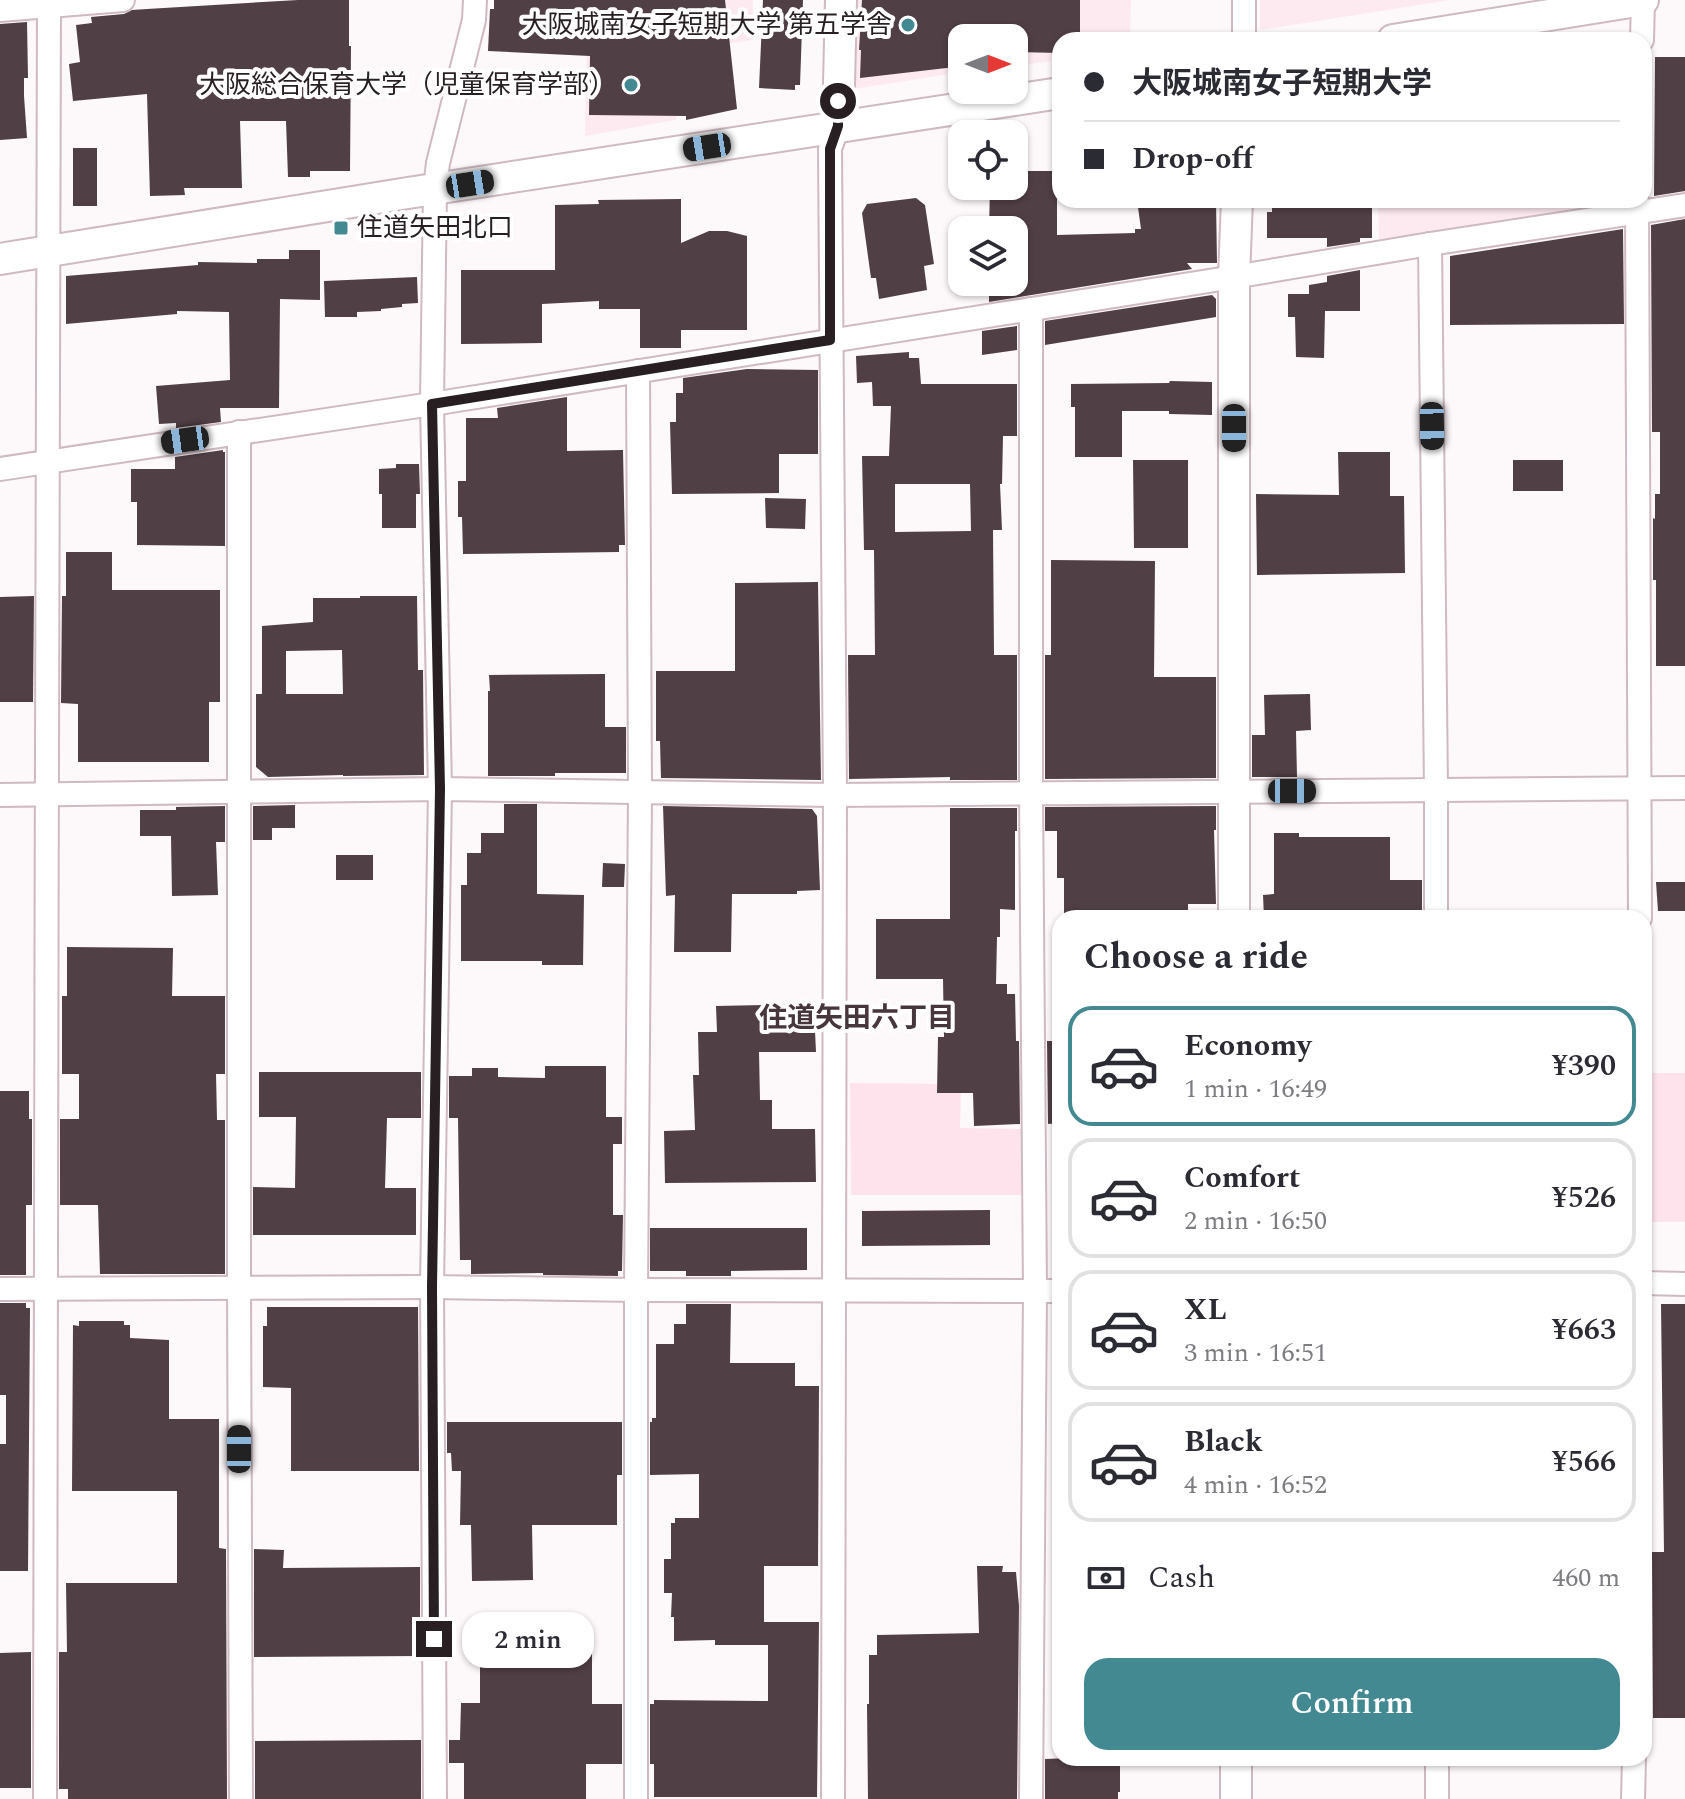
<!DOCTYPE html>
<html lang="en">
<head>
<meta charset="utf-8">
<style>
  body { margin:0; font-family:Spectral,"Noto Sans JP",serif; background:#f7f7f7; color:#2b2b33; height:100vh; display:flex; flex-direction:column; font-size:30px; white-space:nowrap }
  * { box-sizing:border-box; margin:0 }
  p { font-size:26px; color:#7c7c81 }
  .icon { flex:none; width:44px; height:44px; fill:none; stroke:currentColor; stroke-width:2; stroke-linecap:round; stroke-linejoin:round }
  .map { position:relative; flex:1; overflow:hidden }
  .side { position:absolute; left:1052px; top:910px; width:600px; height:856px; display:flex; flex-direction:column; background:#fff; border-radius:24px; box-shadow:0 2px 6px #0004 }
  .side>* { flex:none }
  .top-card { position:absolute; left:1052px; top:32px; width:600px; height:176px; border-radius:24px; box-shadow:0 2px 6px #0004; display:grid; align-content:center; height:176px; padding:0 32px; background:#fff }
  .needle { width:52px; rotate:90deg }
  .buttons { position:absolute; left:948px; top:24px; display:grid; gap:16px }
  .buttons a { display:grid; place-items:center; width:80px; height:80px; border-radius:16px; background:#fff; box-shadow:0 2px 6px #0004; font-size:40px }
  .end { position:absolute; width:36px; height:36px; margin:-18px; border:10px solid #271f22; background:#fff; box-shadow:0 0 0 4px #fff }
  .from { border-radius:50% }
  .bubble { position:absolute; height:56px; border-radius:24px; background:#fff; box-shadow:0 2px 6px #0004; font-size:26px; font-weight:600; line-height:56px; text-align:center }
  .car { position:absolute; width:24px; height:48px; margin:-24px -12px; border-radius:10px; box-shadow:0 0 6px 2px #0007; background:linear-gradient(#222 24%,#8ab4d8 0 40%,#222 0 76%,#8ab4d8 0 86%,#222 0) }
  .top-card b { display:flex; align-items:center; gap:28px; height:76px; font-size:30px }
  .top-card b+b { border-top:2px solid #e1e1e2 }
  .top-card i { width:20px; height:20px; background:#2b2b33 }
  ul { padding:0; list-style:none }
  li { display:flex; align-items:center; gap:24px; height:120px; margin:0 16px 12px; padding:0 16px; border:4px solid #e1e1e2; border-radius:24px }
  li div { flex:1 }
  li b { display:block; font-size:30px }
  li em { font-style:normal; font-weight:600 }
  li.current { border-color:#428991 }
  li>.icon { width:72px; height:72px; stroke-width:1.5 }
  h2 { padding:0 32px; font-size:36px; line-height:96px }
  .pay { display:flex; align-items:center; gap:20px; height:88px; padding:0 32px; font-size:30px }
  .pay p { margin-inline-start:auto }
  .button { display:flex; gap:16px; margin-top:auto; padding:16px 32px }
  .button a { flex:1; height:92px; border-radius:24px; background:#428991; color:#fff; font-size:32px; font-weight:600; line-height:92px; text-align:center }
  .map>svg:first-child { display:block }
</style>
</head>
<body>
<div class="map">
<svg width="1685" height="1799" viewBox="0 0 1685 1799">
  <rect width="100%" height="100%" fill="#fdf8fa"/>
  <!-- built -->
  <g fill="#fdeaf0">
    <polygon points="588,0 753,0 752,40 677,51 676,120 585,136"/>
    <polygon points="854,0 1131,0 1130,40 1060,40 1060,60 1014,66 1014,38 962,38 962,72 854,89"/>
    <polygon points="1260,0 1450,0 1260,30"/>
    <polygon points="1378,200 1621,200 1621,205 1379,239"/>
  </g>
  <!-- green -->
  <g fill="#fee3ec">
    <rect x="1651" y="1073" width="34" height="149"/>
    <polygon points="850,1083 961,1084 960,1128 1022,1129 1023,1195 851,1195"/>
  </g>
  <!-- building -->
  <g fill="#503f45" fill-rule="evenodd">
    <polygon points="298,0 349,0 349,46 351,46 350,171 310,171 310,177 288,177 286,121 240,121 242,188 184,188 185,195 150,196 147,94 73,101 69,64 80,62 76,25 92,23 91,17 124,14 132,10 147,9"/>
    <polygon points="494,0 725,0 737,109 686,120 686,116 589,115 590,56 488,51 490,9 494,9"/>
    <polygon points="763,0 803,0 800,85 795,85 795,90 759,88"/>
    <polygon points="862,0 1080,0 1080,40 1060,40 1060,53 1014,52 1014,38 956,38 955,67 860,78 861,50 859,50"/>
    <polygon points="27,22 28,78 24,78 24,96 27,138 0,140 0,24"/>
    <polygon points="1655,57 1685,57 1685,191 1654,196"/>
    <rect x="73" y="148" width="24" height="58"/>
    <polygon points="1014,171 1057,171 1057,235 1135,233 1135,229 1141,229 1137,200 1216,200 1217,263 1187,263 1192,269 989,302 989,282 1014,282 1014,230 989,230 990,186 1014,186"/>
    <polygon points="916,198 925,205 934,264 924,266 927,290 879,299 876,278 871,278 862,213 867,204"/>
    <polygon points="681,199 681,243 709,231 727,231 747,236 747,330 681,330 681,348 640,348 640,309 599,309 599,301 542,304 542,343 461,344 461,270 555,270 555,205 599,204 598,200"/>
    <polygon points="1372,201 1372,238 1360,238 1360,242 1327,247 1327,238 1267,238 1267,212 1272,212 1272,202"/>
    <polygon points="1685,219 1685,666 1656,666 1656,580 1653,580 1653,518 1655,519 1655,494 1660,494 1660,432 1652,432 1651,225"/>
    <polygon points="1623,229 1624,324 1450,325 1450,256"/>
    <polygon points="289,250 320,250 320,300 280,299 279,408 220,408 221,422 176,428 176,423 159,424 156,386 230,380 229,312 177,311 177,314 66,324 66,276 198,265 198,262 257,263 257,259 289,259"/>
    <polygon points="1360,270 1360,311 1325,311 1324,358 1296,357 1295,317 1288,317 1288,294 1309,294 1309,285 1327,282 1327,276"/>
    <polygon points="417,277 418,303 402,304 402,307 381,309 381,311 357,312 357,317 325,317 324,281"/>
    <polygon points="1212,295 1216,299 1216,317 1045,345 1045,321"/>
    <polygon points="1017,326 1017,350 982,355 982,331"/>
    <path d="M909,352V358H919L921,384H1017V436H1003L1002,484H1000L1002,530H993L994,655H1017V780H950V777L849,779L848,655H875L874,550H864L862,456H889L891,406H873L872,382L857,383L856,356ZM895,484H970L971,531L895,532Z"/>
    <polygon points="747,369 818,370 818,454 779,454 779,493 672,494 670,422 676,422 676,393 683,393 683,378"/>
    <polygon points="1170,381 1212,382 1212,415 1169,414 1169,411 1122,411 1122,457 1075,457 1075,407 1071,407 1071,384 1169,383"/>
    <polygon points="567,397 567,451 623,450 625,545 619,545 619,552 463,554 462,517 458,517 458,481 466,481 466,418 498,418 497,408"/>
    <polygon points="223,450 223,452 225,452 225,546 137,545 137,502 131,502 131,469 175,469 175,457"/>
    <polygon points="1338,452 1390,452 1390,496 1404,496 1405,573 1257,575 1256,494 1339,495"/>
    <polygon points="1133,460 1188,460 1188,548 1134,548"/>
    <rect x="1513" y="460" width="50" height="31"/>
    <polygon points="396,464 419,464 420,494 416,494 416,528 382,528 382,494 379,494 379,469 396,468"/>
    <polygon points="765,498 806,499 805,529 766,528"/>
    <polygon points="66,552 112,552 112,590 220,590 220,702 209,702 209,762 78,762 78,704 61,703 62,596 66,596"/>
    <polygon points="1051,560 1155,561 1154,677 1216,677 1216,778 1045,779 1045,655 1051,655"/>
    <polygon points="818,582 821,780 661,778 660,741 656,741 656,671 735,671 735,583"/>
    <polygon points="34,596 33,702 0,702 0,597"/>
    <path d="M360,596H417L418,670H423L424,775L343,776V775L268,777L256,767V694H262V626L313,622V598H360ZM342,650L343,694H286V651Z"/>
    <polygon points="605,674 605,727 626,727 626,773 555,773 555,776 488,776 488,691 490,691 489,675"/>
    <polygon points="1310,694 1311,730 1296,731 1297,777 1252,777 1252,735 1265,735 1264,695"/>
    <polygon points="504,804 537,804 537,894 584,895 583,965 542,965 542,961 461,961 461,885 467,885 467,853 481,853 481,833 504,833"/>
    <polygon points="295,805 295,828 272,828 272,840 253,840 253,806"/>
    <polygon points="225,806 225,842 216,842 218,895 172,896 171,836 140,836 140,810 176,810 176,807"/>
    <polygon points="663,806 812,809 817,816 820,890 797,891 797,894 732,894 731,952 674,952 675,895 666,896"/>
    <polygon points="1216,806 1216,830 1214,830 1216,904 1188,904 1188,918 1064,918 1064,878 1057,878 1057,831 1045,831 1045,807"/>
    <polygon points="950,808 1017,808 1017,831 1015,831 1015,910 1000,909 1000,937 997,937 996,984 1007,984 1007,994 1015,994 1016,1041 1019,1041 1020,1124 974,1126 973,1093 937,1093 938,1037 944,1037 943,979 876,979 876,919 950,919"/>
    <polygon points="1274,833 1299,833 1299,837 1390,837 1390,880 1422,880 1422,918 1264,918 1263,895 1274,894"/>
    <rect x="336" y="855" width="37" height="25"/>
    <polygon points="603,863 625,864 624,887 602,887"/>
    <polygon points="1656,882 1685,882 1685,911 1658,911"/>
    <polygon points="67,947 173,948 172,996 225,996 225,1074 216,1074 217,1120 225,1120 225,1274 100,1274 98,1205 60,1205 60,1119 79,1119 79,1074 62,1074 62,996 67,996"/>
    <polygon points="819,1004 819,1031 815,1031 816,1052 759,1052 760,1100 772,1100 772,1129 815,1129 816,1182 665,1183 664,1131 695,1130 693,1075 699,1075 698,1032 717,1032 716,1006"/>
    <polygon points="1047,1041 1060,1041 1060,1123 1048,1124"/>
    <polygon points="545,1066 606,1066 606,1117 622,1117 622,1144 613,1144 613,1215 623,1215 622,1271 618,1271 618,1276 543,1275 543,1273 471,1274 471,1260 460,1260 458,1118 449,1118 449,1076 472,1076 472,1068 498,1068 498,1077 545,1078"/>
    <polygon points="259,1072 421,1072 421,1118 387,1118 385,1188 416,1188 416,1235 253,1235 253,1187 295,1188 296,1117 259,1117"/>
    <polygon points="0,1091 29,1091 29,1119 32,1119 32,1205 26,1205 26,1275 0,1275"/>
    <polygon points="990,1210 990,1245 862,1246 862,1211"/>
    <polygon points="650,1228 807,1228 807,1270 731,1271 731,1276 686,1276 686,1271 650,1271"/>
    <polygon points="0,1303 26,1303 26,1308 30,1308 28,1571 0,1571 0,1444 6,1444 6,1395 0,1395"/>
    <polygon points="686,1304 731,1304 730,1363 795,1363 795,1386 819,1386 818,1566 764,1566 764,1622 819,1622 817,1797 654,1797 654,1764 650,1764 650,1704 654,1704 654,1700 768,1701 768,1645 715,1645 715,1640 674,1641 674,1617 671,1617 672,1593 664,1593 664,1559 671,1559 671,1523 675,1523 675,1518 699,1518 699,1474 650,1475 650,1422 652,1422 652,1418 656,1418 656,1344 674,1344 674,1324 686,1324"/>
    <polygon points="1661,1304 1685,1304 1685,1718 1653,1718 1652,1552 1664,1552"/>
    <polygon points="267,1307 418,1307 419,1471 291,1471 291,1388 263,1387 263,1326 267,1326"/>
    <polygon points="79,1321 124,1321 124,1325 130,1325 130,1338 169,1340 169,1419 219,1419 219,1548 226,1549 227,1799 68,1799 68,1789 59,1789 59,1652 67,1652 66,1583 177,1583 177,1491 72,1491 73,1325 79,1326"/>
    <polygon points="447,1422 622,1422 622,1475 617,1475 617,1525 532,1525 533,1580 472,1581 471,1525 460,1525 461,1471 452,1471 451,1453 447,1453"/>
    <polygon points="254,1549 284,1550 283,1568 420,1567 420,1656 254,1657"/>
    <polygon points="977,1566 1003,1566 1002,1572 1016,1572 1019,1606 1017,1799 868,1799 867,1704 869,1704 869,1655 877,1655 877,1635 979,1633"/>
    <polygon points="488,1640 592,1640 592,1704 622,1704 622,1764 586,1764 586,1799 464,1799 464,1763 449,1763 449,1740 460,1740 461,1703 480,1703 480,1646 488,1646"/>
    <polygon points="31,1652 31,1788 0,1788 0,1653"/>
    <polygon points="421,1740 421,1799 255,1799 255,1741"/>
    <polygon points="1072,1758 1072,1763 1120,1762 1120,1792 1118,1792 1118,1799 1045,1799 1045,1759"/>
  </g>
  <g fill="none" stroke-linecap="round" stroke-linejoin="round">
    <defs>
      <g id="street">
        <polyline points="0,10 123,0"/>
        <polyline points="1244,40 1244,0"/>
        <polyline points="1642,40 1643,0"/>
        <polyline points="1637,201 1640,918"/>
        <polyline points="1430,244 1436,790 1436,918"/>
        <polyline points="1031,309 1031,793 1035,1291 1031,1799"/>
        <polyline points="239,432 239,1289 241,1799"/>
        <polyline points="0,469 432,404 1234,277 1430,244 1685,205"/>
        <polyline points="0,795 440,789 835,795 1685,788"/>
        <polyline points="1644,1283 1685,1284"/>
        <polyline points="0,1289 432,1287 636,1290 1060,1291"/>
        <polyline points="1437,1758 1437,1799"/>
        <path d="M45,1799C44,1199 49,600 49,0"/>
        <polyline points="435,1799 432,1287 440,789 432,404 435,189 438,163 474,20 475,0"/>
        <polyline points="636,1799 636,1290 640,792 638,371"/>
        <polyline points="833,1799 835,795 830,149 838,126"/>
        <polyline points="1633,1799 1634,1758"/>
      </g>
      <g id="secondary">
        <polyline points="1393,40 1643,0"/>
        <polyline points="838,126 841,0"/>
        <polyline points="0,259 408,193 1060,93"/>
        <polyline points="1234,918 1234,277 1237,200"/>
        <polyline points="1236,1758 1236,1799"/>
      </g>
    </defs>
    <!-- street casing -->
    <use href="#street" stroke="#cfbac1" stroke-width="26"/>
    <!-- secondary casing -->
    <use href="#secondary" stroke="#cfbac1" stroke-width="34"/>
    <!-- street -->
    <use href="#street" stroke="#fff" stroke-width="22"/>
    <!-- secondary -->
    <use href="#secondary" stroke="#fff" stroke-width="30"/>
  </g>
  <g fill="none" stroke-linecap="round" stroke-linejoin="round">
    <!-- route -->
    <polyline stroke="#271f22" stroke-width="10" points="434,1639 432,1287 440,789 432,404 830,340 830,149 838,126 838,101"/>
  </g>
  <!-- markers -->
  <g fill="#428991" stroke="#fff" stroke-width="3">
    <circle cx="908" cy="25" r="8"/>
    <circle cx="631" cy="85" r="8"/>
    <rect x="333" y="220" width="16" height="16" rx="4"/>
  </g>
  <g text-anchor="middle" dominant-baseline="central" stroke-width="8" stroke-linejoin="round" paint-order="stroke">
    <!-- poi labels -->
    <g font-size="26" fill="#271f22" stroke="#fff" text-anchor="end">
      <text x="892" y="25">大阪城南女子短期大学 第五学舎</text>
      <text x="615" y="85">大阪総合保育大学（児童保育学部）</text>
      <text x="357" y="228" text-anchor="start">住道矢田北口</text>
    </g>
    <!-- neighbourhood labels -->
    <g font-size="28" font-weight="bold" fill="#47363c" stroke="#fff">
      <text x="857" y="1018">住道矢田六丁目</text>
    </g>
  </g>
</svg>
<div class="buttons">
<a><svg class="needle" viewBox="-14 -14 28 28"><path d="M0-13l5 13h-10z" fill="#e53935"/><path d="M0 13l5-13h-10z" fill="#7c7c81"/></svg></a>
<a><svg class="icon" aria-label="locate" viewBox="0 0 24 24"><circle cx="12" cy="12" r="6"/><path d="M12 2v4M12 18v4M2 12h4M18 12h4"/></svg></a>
<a><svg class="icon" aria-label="layers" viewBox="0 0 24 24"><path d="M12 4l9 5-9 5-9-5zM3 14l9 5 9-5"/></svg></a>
</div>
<i class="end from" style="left:838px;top:101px"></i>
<i class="end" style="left:434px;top:1639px"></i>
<div class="bubble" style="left:462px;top:1612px;width:132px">2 min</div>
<i class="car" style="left:707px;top:147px;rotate:261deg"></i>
<i class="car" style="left:470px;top:184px;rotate:81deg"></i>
<i class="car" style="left:1432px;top:426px;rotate:179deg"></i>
<i class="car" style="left:1234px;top:428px;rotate:180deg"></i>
<i class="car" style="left:185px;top:440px;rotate:262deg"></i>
<i class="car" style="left:1292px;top:791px;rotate:90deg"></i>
<i class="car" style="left:239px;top:1449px;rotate:0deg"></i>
<div class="top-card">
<b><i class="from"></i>大阪城南女子短期大学</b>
<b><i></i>Drop-off</b>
</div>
<section class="side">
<h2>Choose a ride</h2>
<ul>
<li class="current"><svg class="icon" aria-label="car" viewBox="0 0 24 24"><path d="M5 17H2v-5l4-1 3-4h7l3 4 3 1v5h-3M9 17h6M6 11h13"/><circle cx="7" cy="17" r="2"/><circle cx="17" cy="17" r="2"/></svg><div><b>Economy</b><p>1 min · 16:49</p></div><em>¥390</em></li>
<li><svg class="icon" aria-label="car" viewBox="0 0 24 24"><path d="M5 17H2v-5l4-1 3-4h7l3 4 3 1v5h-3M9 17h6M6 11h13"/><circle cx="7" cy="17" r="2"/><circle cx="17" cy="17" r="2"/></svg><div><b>Comfort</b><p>2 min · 16:50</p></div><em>¥526</em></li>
<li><svg class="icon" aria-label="car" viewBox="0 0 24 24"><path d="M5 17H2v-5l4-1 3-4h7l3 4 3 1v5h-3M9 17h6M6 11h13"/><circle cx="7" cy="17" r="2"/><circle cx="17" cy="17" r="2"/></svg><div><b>XL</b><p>3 min · 16:51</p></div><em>¥663</em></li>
<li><svg class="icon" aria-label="car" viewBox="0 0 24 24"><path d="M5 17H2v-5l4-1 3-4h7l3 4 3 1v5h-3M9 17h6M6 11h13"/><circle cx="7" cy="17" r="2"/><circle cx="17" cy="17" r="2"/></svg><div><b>Black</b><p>4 min · 16:52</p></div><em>¥566</em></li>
</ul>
<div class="pay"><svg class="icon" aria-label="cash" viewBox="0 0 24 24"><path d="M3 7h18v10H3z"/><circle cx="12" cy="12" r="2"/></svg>Cash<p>460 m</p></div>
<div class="button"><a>Confirm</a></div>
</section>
</div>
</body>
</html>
